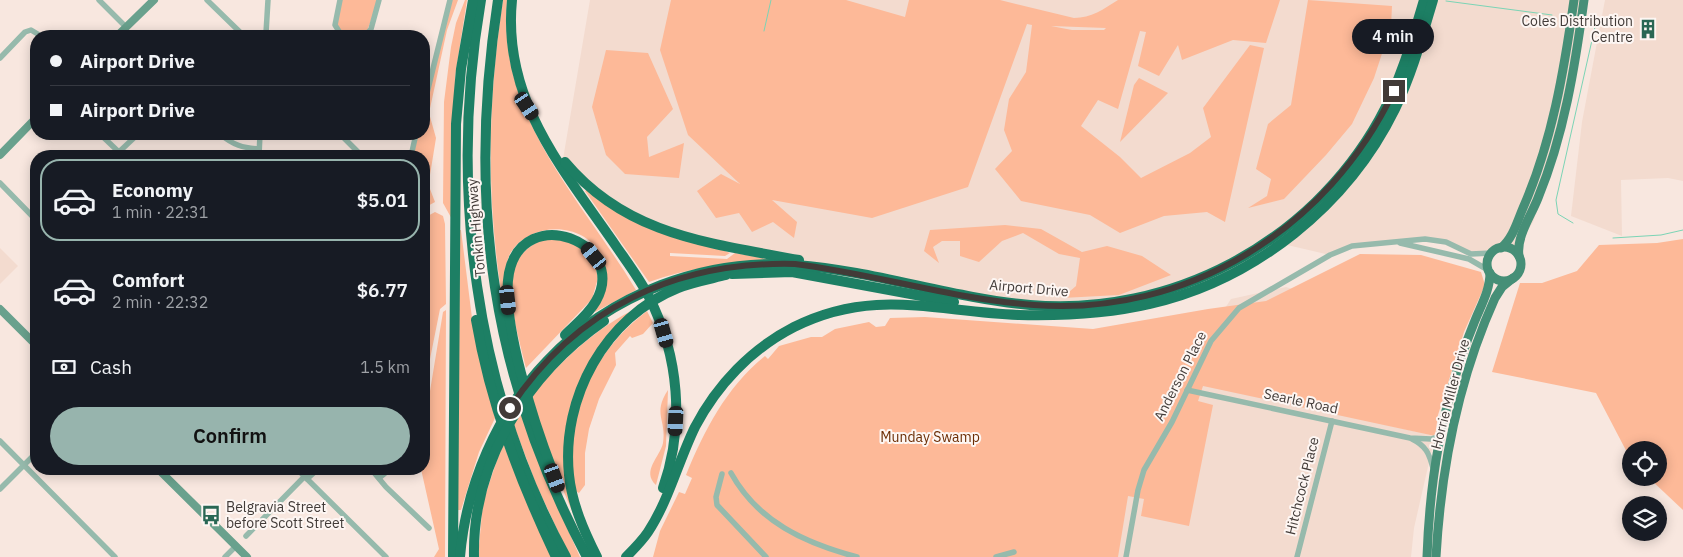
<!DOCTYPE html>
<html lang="en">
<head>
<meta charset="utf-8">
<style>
  body { margin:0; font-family:"IBM Plex Sans",sans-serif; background:#242831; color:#f1f3f6; height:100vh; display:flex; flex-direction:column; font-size:19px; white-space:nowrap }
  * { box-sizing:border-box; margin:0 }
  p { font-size:16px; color:#9ea1a6 }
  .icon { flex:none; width:28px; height:28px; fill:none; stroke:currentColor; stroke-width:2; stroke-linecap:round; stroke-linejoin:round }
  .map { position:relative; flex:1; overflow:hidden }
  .side { position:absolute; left:30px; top:150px; width:400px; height:325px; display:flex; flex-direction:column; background:#171b24; border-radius:20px; box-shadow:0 2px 12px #0003 }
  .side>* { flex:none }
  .top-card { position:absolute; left:30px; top:30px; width:400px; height:110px; border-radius:20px; box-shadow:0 2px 12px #0003; display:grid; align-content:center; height:110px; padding:0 20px; background:#171b24 }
  .buttons { position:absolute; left:1622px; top:441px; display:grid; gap:10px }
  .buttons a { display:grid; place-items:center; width:45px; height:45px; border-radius:50%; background:#171b24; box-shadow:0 2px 12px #0003; font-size:25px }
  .end { position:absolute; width:22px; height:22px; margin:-11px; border:6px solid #423b38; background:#fff; box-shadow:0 0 0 2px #fff }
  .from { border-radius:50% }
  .bubble { position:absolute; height:35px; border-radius:18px; background:#171b24; box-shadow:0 2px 12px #0003; font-size:16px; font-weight:600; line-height:35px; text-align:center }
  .car { position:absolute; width:15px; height:30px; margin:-15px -8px; border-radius:6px; box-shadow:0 0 4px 1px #0007; background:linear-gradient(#222 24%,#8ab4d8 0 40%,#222 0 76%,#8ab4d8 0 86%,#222 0) }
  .top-card b { display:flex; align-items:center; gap:18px; height:48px; font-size:19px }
  .top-card b+b { border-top:1px solid #363941 }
  .top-card i { width:12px; height:12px; background:#f1f3f6 }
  ul { padding:9px 0 0; list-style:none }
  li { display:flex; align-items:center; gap:15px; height:82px; margin:0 10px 8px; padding:0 10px; border:2px solid transparent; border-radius:20px }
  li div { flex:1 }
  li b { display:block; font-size:19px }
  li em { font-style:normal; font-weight:600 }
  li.current { border-color:#97b4ad }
  li>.icon { width:45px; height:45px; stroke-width:1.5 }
  .pay { display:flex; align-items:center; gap:12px; height:55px; padding:0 20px; font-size:19px }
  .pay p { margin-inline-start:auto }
  .action { display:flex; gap:10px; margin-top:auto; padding:10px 20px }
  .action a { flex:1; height:58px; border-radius:30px; background:#97b4ad; color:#111; font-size:20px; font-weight:600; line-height:58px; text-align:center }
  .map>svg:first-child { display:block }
</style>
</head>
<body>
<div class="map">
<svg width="1683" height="557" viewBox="0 0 1683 557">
  <rect width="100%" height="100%" fill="#f8e7df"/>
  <!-- built -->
  <g fill="#f3dbcf">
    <polygon points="590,0 1588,0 1542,199 1533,222 1515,252 1506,247 1480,255 1432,239 1364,244 1330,255 1270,241 1256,250 1142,297 1034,305 697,240 636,219 563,159"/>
    <polygon points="1605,0 1683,0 1683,181 1668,178 1621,180 1622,236 1571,216 1582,122"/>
    <polygon points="0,248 18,266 0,284"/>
    <polygon points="1286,287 1356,310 1334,413 1435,436 1414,528 1411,557 1020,557 1127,493 1216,322 1231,299"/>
  </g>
  <!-- green -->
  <g fill="#fdb998" fill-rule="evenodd">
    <polygon points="340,0 379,0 365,36 342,36 336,28"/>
    <polygon points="450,0 458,0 447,30 429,113 436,138 430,175 430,189 435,202 424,208 424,156 411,156 416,134 424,134 424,105"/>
    <polygon points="465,0 467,0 455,77 453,221 443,203 444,102 451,47 456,23"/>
    <path d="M503,0H507C497,117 580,197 636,290L595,312C595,307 600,301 603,295C607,285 605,267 601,257C586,221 531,221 511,252C502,268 505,291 504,309C486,206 487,103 503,0Z"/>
    <path d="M671,0H846L905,17L909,0H1000L1074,18C1091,18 1104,9 1118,0H1280L1266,43L1233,40L1182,60L1178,45L1159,76L1138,66L1146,32L1140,31L1118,109L1098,100L1081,126L1120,157L1141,178L1190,153L1211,137L1203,108L1250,45L1264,48L1225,222L1207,212L1164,216L1120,233L1090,215L1021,201L995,169L1012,151L1004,130L1009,99L1026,72L1032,25L1027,24L968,187L872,218L772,200L797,222L794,238L773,222L752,232L739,213L716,218L697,191L721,174L740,184L688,135L660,50ZM1051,26L1106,28L1104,30H1072Z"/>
    <polygon points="1308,0 1392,6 1391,26 1374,78 1352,124 1326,155 1284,199 1248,208 1267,196 1271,179 1256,169 1268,124 1291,105"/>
    <polygon points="606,50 648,53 673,109 647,137 649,157 684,143 679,178 625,174 606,155 592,107"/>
    <polygon points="1139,78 1168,93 1120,142 1134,85"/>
    <path d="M588,189L602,201L730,253L725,256L670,253V256L727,259L735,253L773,260C730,263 690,267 649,282L585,191Z"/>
    <polygon points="435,212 443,216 445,224 446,304 440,309 424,389 424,218"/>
    <polygon points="1005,225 1041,229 1082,252 1107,246 1142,256 1171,275 1119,295 1062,298 1076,286 1080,258 1059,254 1023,233 1002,241 979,262 960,256 960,241 942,241 933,247 939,263 924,251 930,230"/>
    <polygon points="458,230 461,230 473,326 495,418 479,452 461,510 457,510"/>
    <path d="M543,238L574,241L594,261L598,278L592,299L526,368C519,338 502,286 519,258C524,250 536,243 543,238Z"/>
    <polygon points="1683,239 1683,510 1649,478 1659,478 1659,450 1631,450 1631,460 1596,393 1492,372 1520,283 1542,283 1577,271 1599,245 1657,243"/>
    <path d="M1360,254L1421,255L1481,272L1485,285L1464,332L1438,415L1435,436L1203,386L1198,401L1213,405L1189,526L1141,516L1144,499L1128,496L1118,557H653L660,531L679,492L685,494L692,478L686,475C705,429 726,388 765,356L768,359L779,346L811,337H822L835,329L869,322L876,327L885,326L890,318L925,317L1093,329L1208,309L1266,301Z"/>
    <polygon points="446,310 445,557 434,557 439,549 421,469 424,469 424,396 427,395 430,391 443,312"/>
    <path d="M631,311L572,404L575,518L560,483L531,396C561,362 591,332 631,311Z"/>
    <path d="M647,311L653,323L643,334L632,338L630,336L615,353L616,365L599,399L589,429L585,453V485L579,493L575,491C574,476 571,460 572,445C574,391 605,343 647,311Z"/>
    <path d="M668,390L666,446L656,485C641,471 660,457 663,443C667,420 652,414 668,390Z"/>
    <polygon points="520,412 547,483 580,557 570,557 536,484 513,423"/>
    <polygon points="503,442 531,513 552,557 478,557 483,502"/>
  </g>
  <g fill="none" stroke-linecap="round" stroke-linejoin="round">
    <!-- stream -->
    <g stroke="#7bd4b5" stroke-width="1">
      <polyline points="1446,1 1552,15"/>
      <polyline points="764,31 771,0"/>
      <polyline points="1573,223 1558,214 1556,200 1597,18"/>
      <polyline points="1613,238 1661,235 1683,230"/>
    </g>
    <!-- street -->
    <g stroke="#96baac" stroke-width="5.5">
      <polyline points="99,0 126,27"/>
      <polyline points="207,0 244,36"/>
      <polyline points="340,0 335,25 342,36"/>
      <polyline points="266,33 268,0"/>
      <polyline points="365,36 371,29 379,0"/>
      <polyline points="0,58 25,32 31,30 41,36"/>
      <polyline points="424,105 450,0"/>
      <polyline points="100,134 123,156"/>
      <path d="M220,134C233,145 243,148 259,149"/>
      <polyline points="340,134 362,156"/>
      <polyline points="119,152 138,134"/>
      <polyline points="259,156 260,134"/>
      <polyline points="411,156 416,134"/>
      <polyline points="0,183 36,220"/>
      <polyline points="1400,243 1469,259 1488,270"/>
      <polyline points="1187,390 1410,438 1431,439 1440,436"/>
      <path d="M1412,439C1426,446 1429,453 1433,468"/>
      <polyline points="0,441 115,557"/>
      <polyline points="297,469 386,557"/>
      <polyline points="371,469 386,487 429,528"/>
      <path d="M731,473C758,522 805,543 857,557"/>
      <polyline points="722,474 716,497 717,505 766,557"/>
      <polyline points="379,478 390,469"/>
      <polyline points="307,479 318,469"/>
      <polyline points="0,489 36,453"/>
      <polyline points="246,536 305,476"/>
      <polyline points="225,557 236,546"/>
      <polyline points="996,557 1014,552"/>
      <polyline points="1126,557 1138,490 1144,470 1172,422 1211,341 1239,308 1330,255 1352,246 1425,239 1446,242 1471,254 1492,253"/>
      <polyline points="1297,557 1332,421"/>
    </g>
    <!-- secondary -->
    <g stroke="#69a18d" stroke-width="8">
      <polyline points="117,36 154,0"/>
      <polyline points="0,155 36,118"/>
      <polyline points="0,309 36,345"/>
      <polyline points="158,469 247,557"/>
    </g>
    <!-- primary -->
    <g stroke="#468f77" stroke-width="9">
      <circle cx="1504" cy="264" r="17"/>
      <path d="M1501,248C1513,238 1517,222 1523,208C1552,142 1564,71 1574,0"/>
      <path d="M1519,256C1516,237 1531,216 1538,198C1564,135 1575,67 1584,0"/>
      <path d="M1427,557C1429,500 1436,443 1452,388C1458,366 1465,345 1474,323C1480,307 1490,291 1490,273"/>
      <path d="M1436,557C1441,468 1458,380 1495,298L1502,287L1513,278"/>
    </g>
    <!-- highway -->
    <g stroke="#1d7f64" stroke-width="10">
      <path d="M481,0C449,187 474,389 566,557"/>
      <path d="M498,0C467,201 491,377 587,557"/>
      <path d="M512,0C502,100 563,169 616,246C627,262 640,279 649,297C679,356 685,425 663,488"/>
      <path d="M565,162C627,236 710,243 799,260"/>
      <polyline points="732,274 792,272 954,302"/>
      <path d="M476,320C490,403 520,481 556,557"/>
      <path d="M553,472C535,426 500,320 509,273C523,202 629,242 596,301C588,315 576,324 565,335"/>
      <polyline points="453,557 456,124 461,69 473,0"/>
      <path d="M460,557C466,485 497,413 547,361C610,294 704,258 796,265C875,271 951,298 1030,305C1171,317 1310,243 1379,120C1400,82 1412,41 1424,0"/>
      <path d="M474,557C472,461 528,374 604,321"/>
      <path d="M597,557C584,531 572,504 569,475C561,398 605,317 678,288C693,282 710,279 726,275"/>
      <path d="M626,557C634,549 642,541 648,532C669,500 678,462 695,427C717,385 751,349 794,327C874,287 936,312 1019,315C1063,316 1108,314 1150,304C1255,280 1348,205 1395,109C1412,74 1422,37 1433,0"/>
    </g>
  </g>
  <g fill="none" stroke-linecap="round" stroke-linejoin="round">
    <!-- route -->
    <path stroke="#423b38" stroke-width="6" d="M510,408C576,308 676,261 795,264C875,274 953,299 1034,305C1187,317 1329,228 1394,91"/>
  </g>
  <!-- icons -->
  <defs>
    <symbol id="building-bare" viewBox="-9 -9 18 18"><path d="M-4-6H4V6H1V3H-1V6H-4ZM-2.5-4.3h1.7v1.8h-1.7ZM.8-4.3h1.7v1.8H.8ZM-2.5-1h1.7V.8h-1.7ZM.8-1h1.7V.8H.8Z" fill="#296754" stroke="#fdf6f3" stroke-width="2.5" paint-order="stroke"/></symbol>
    <symbol id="bus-bare" viewBox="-9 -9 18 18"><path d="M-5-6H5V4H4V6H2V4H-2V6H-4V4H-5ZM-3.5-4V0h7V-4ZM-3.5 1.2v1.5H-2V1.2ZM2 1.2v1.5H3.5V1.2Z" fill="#296754" stroke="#fdf6f3" stroke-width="2.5" paint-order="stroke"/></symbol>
  </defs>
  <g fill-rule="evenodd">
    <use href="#building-bare" x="1634" y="15" width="28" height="28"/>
    <use href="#bus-bare" x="197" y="501" width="28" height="28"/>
  </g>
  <g text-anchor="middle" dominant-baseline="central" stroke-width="4" stroke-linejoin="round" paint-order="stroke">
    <!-- poi labels -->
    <g font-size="14" fill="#423b38" stroke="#fdf6f3" text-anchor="end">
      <text x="1633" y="21">Coles Distribution<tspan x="1633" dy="16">Centre</tspan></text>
      <text x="226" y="507" text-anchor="start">Belgravia Street<tspan x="226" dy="16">before Scott Street</tspan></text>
    </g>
    <!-- street labels -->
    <g font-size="14" fill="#423b38" stroke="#fdf6f3">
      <text transform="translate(476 228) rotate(-95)">Tonkin Highway</text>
      <text transform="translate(1029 288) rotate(5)">Airport Drive</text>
      <text transform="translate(1180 376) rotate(-63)">Anderson Place</text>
      <text transform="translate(1450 394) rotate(-75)">Horrie Miller Drive</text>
      <text transform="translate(1301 401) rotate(12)">Searle Road</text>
      <text transform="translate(1302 486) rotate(-76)">Hitchcock Place</text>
    </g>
    <!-- park labels -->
    <g font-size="14" fill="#6b2c03" stroke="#fdf6f3">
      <text x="930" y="437">Munday Swamp</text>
    </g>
  </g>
</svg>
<div class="buttons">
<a><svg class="icon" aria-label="locate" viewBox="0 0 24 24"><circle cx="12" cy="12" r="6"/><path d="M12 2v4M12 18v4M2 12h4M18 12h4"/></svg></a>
<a><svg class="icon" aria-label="layers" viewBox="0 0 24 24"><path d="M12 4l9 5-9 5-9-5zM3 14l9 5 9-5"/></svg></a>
</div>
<i class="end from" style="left:510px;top:408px"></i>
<i class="end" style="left:1394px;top:91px"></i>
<div class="bubble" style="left:1352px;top:19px;width:82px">4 min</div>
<i class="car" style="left:527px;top:106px;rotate:146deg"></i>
<i class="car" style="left:594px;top:256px;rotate:321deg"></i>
<i class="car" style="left:508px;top:300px;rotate:174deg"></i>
<i class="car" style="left:664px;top:333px;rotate:164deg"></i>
<i class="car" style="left:676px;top:421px;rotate:183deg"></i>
<i class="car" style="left:555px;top:478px;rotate:160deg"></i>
<div class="top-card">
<b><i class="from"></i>Airport Drive</b>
<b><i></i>Airport Drive</b>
</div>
<section class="side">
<ul>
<li class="current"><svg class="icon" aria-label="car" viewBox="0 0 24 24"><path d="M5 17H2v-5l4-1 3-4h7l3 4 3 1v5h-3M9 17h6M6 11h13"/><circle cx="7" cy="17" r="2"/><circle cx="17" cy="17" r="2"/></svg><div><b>Economy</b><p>1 min · 22:31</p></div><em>$5.01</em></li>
<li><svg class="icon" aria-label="car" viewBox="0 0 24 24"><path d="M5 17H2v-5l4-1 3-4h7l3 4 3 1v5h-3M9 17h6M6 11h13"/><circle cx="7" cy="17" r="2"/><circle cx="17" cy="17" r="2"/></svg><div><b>Comfort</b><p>2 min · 22:32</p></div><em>$6.77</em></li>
</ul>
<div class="pay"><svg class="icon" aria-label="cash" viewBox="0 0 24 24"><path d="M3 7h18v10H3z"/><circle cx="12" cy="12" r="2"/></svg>Cash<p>1.5 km</p></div>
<div class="action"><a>Confirm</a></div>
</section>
</div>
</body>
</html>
